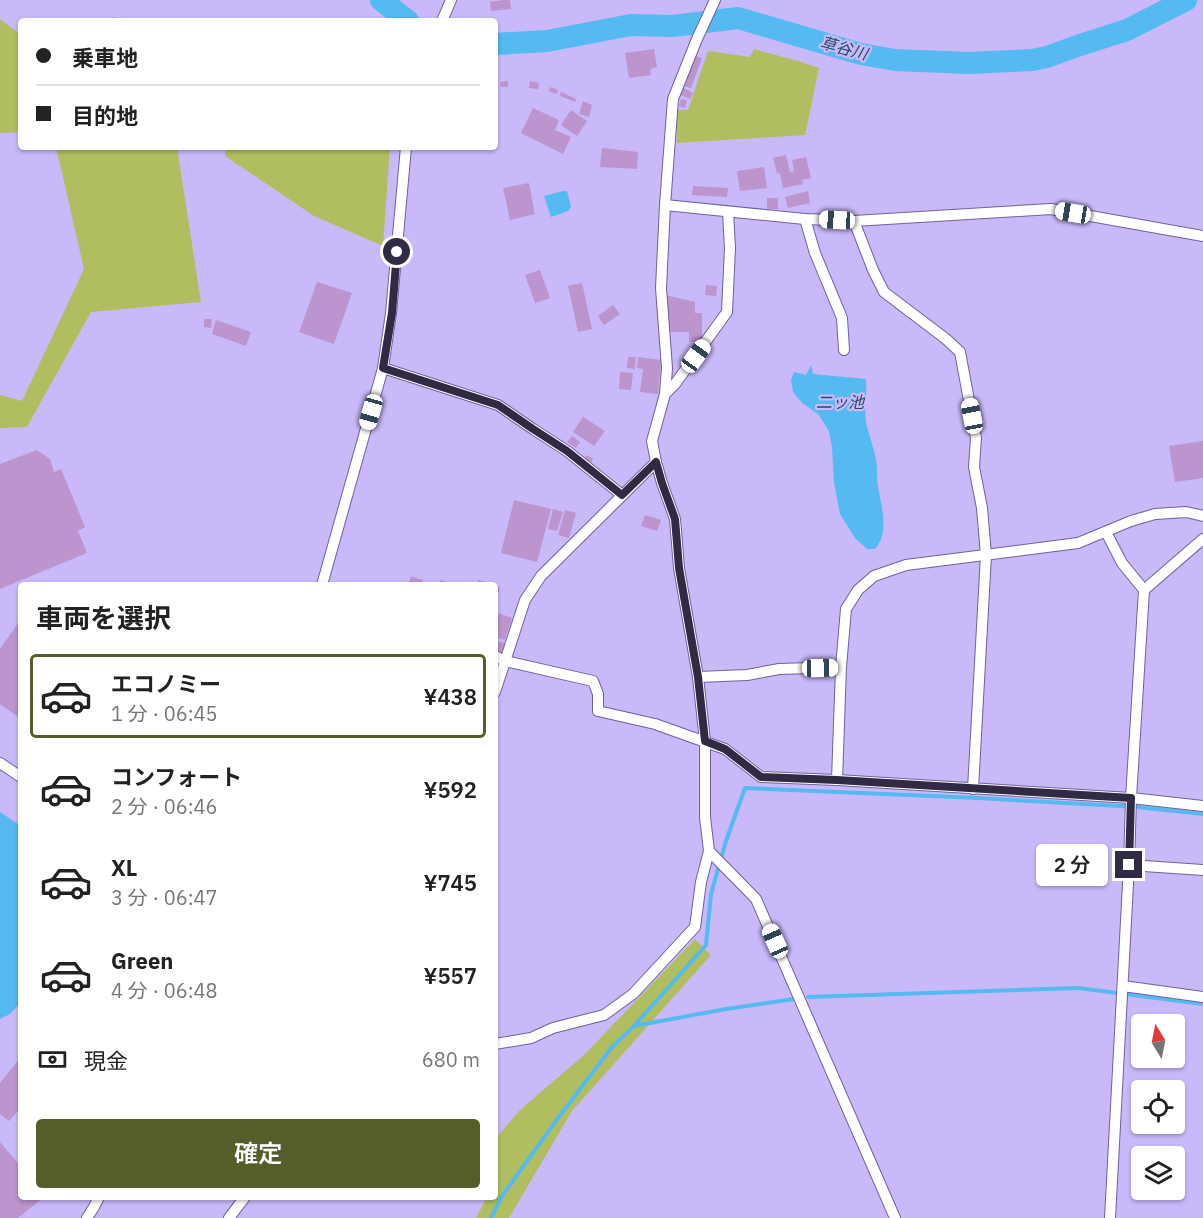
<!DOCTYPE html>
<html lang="ja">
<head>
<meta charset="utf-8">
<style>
  body { margin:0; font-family:"IBM Plex Sans","Noto Sans JP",sans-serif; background:#f6f6f6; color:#222; height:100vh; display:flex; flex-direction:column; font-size:22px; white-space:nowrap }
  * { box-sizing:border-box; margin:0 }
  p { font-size:20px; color:#767676 }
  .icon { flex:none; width:33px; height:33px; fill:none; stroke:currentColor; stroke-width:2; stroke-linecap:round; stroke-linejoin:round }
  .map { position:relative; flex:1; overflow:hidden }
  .drawer { position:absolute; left:18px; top:582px; width:480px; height:618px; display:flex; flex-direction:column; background:#fff; border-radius:6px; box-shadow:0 2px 4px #0004 }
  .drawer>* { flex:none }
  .guide { position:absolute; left:18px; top:18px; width:480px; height:132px; border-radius:6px; box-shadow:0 2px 4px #0004; display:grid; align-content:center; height:132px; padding:0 18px; background:#fff }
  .needle { width:39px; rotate:350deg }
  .controls { position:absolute; left:1131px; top:1014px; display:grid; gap:12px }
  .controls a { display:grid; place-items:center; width:54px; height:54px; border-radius:6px; background:#fff; box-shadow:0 2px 4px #0004; font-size:30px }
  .end { position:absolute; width:27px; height:27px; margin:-14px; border:8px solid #312a44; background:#fff; box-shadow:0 0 0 3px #fff }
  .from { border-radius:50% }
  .bubble { position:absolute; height:42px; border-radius:6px; background:#fff; box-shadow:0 2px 4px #0004; font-size:20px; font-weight:600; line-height:42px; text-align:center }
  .car { position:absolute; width:18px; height:36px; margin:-18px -9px; border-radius:8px; box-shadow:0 0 4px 2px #0007; background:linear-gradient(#fff 24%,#345 0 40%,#fff 0 76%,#345 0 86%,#fff 0) }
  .guide b { display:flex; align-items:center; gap:21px; height:57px; font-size:22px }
  .guide b+b { border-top:2px solid #e0e0e0 }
  .guide i { width:15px; height:15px; background:#222 }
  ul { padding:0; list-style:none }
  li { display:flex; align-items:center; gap:18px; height:84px; margin:0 12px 9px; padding:0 6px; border:3px solid transparent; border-radius:6px }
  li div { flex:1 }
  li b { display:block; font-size:22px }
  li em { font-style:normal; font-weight:600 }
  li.current { border-color:#565d2b }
  li>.icon { width:54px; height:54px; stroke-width:1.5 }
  h2 { padding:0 18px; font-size:27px; line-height:72px }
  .pay { display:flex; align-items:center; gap:15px; height:66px; padding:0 18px; font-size:22px }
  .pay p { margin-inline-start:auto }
  .button { display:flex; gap:12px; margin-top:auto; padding:12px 18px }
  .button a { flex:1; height:69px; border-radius:6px; background:#565d2b; color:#fff; font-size:24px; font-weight:600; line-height:69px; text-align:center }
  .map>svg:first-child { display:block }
</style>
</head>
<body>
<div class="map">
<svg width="1203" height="1218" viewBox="0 0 1203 1218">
  <rect width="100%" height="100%" fill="#c9b9fb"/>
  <!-- green -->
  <g fill="#b1be5f">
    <polygon points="0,19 21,35 21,132 0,133"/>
    <polygon points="754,49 798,61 819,68 805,135 677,143 676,110 688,110 708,51 750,57"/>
    <polygon points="56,147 177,147 201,302 91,312 27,427 0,428 0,395 22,401 84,269"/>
    <polygon points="225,147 390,147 383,246 314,216 225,156"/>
    <polygon points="695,939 711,955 572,1111 509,1218 476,1218 487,1197 495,1197 495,1139 520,1110 584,1055"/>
  </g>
  <!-- water -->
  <g fill="#54baf1">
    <polygon points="563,191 567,191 571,207 568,211 551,217 544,196"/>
    <path d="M811,365L813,374L866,379C867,394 864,407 866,422C869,437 876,452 877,468C877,474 877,480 878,486C881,506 890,532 875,549H867L855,538L840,514L834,483L832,447L829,431L818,414L802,403L793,392L791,380L794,372L806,375Z"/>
    <polygon points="0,812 21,826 21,1002 10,1014 0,1019"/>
  </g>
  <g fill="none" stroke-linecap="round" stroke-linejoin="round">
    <!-- stream -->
    <g stroke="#54baf1" stroke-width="4">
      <polyline points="808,997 1078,988 1203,1004"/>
      <polyline points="634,1026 726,1009 794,999"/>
      <polyline points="491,1218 502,1196 558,1118 612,1047 633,1027 706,945 711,894 726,841 745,788 978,798 1137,807 1203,814"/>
    </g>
    <!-- river -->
    <g stroke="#54baf1" stroke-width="22">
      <polyline points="381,0 408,21"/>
      <polyline points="495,44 547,41 631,25 673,26 738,18 861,54 895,60 969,63 1032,60 1047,57 1080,45 1127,30 1186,0"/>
    </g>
  </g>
  <!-- building -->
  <g fill="#bc94ce">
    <polygon points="504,0 510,0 511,9 491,11 490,2"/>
    <polygon points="116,17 117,21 97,21 97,20"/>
    <polygon points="654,49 657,67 650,69 651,75 629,78 625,53"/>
    <polygon points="695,56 702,58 691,88 684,86"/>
    <polygon points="508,81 508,87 501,87 500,82"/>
    <polygon points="530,81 539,83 538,89 529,88"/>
    <polygon points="550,87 558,90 556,94 549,91"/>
    <polygon points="683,88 693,93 690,99 680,95"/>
    <polygon points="561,92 576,99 575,102 560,96"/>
    <polygon points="681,99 687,100 685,108 679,106"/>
    <polygon points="583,101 592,105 589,117 579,114"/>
    <polygon points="533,108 559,120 555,130 571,137 563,154 521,133"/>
    <polygon points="571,110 587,121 577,136 561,125"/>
    <polygon points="602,148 638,152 637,169 600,167"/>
    <polygon points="786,155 790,172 794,171 792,160 806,157 811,178 802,180 803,184 783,188 780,173 777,174 773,158"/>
    <polygon points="764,167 767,188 740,191 737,171"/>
    <polygon points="529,183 535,214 510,220 503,188"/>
    <polygon points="693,186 728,188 727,197 692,195"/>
    <polygon points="808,191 810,203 788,208 785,197"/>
    <rect x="767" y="198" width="11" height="11"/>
    <polygon points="540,270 550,298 535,303 525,275"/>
    <polygon points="317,282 352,293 334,344 299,332"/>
    <polygon points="582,283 592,329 578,332 568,286"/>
    <polygon points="706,285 717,286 716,296 705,295"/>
    <polygon points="665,295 695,302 695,313 702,313 702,342 689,342 689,332 668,332"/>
    <polygon points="613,305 620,314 604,325 598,316"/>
    <polygon points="204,319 212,319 211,328 204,327"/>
    <polygon points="216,320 251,332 246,346 212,334"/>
    <polygon points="628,357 636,357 635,369 627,368"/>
    <polygon points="638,357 661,360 658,394 640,392 643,369 637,368"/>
    <polygon points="620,372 633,373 631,390 619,389"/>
    <polygon points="583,417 605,431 594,446 573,432"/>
    <polygon points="572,436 580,442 576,448 567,442"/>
    <polygon points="1203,441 1203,478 1175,482 1169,446"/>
    <polygon points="37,450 50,459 54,472 61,469 85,527 78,531 87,553 0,589 0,464"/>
    <polygon points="587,455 593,459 590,465 583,460"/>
    <polygon points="514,500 551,509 537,562 501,553"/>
    <polygon points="553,509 563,512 557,531 548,529"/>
    <polygon points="565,510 576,513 569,538 558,535"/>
    <polygon points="645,515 661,520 657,531 641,526"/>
    <polygon points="411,576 423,580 421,585 408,585"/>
    <polygon points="440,580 455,584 455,585 439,585"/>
    <polygon points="478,580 492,584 492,585 477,585"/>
    <polygon points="495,585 500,587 496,601 495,601"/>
    <polygon points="498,613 512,618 505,640 495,637 495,621"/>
    <polygon points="21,619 21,719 0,704 0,649"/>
    <polygon points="496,641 505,643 502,656 495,655"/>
    <polygon points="21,1057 21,1107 9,1121 0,1114 0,1083"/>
    <polygon points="0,1142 21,1167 21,1197 44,1197 18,1218 0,1218"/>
  </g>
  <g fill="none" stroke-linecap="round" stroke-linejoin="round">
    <defs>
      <g id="street">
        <polyline points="442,21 451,0"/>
        <polyline points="665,205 805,219 854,221 1051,209 1203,236"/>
        <polyline points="805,219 815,253 842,318 844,350"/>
        <polyline points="854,221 873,270 884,292 946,339 960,352 976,438 974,467 982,508 986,555 973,789"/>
        <polyline points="383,368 498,405 533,429 567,451 622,495"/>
        <polyline points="665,394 675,384 727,312 730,248 728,212"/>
        <polyline points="1106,532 1122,563 1144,590"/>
        <polyline points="322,585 383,368 391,313 406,147"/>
        <polyline points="495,656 505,661 593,681 598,694 598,711 655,724 725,749 761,777 837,780 1131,798 1203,806"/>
        <polyline points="698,677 747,675 779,669 841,667 846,609 858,590 874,576 906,565 1078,543 1131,521 1155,514 1186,512 1203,516"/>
        <polyline points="495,692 525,600 541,576 656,462"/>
        <polyline points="0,763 21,777"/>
        <polyline points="837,780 841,667"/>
        <polyline points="709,851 756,899 895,1218"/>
        <polyline points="1129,865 1203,870"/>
        <polyline points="1123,986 1203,997"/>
        <polyline points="495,1044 531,1038 553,1028 604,1015 633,994 695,927 701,882 709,851 705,817 705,741 698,677 679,568 675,519 662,483 656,462 652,441 665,394 667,368 661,288 665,205 673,99 697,39 715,0"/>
        <polyline points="87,1218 94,1207 99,1197"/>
        <polyline points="229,1218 245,1197"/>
        <polyline points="1110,1218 1129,865 1131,798 1144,590 1203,539"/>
      </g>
    </defs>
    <!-- street casing -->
    <use href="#street" stroke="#70609b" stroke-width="12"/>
    <!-- street -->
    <use href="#street" stroke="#fff" stroke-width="10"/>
  </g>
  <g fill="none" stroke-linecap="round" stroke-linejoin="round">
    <!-- route -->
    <polyline stroke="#312a44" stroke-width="8" points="397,252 392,313 383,368 498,405 533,429 567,451 622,495 656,462 662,483 675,519 679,568 698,677 705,741 725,749 761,777 837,780 1131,798 1129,865"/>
  </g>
  <g text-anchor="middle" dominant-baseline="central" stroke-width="4.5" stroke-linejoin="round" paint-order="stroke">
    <!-- water labels -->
    <g font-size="16" font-style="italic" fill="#214b62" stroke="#c9b9fb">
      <text transform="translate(844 48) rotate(15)">草谷川</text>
      <text x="840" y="402">二ッ池</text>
    </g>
  </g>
</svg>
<div class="controls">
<a><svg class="needle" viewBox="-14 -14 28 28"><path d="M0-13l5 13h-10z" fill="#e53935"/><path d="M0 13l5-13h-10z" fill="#767676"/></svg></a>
<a><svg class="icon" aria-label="locate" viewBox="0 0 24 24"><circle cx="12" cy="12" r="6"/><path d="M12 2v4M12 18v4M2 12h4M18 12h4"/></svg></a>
<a><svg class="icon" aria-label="layers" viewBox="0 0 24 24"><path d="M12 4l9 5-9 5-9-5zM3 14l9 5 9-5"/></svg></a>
</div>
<i class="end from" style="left:397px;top:252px"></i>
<i class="end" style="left:1129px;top:865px"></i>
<div class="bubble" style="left:1036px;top:844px;width:72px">2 分</div>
<i class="car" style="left:1073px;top:213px;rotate:280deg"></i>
<i class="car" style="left:837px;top:220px;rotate:273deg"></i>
<i class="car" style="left:696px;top:356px;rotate:36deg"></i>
<i class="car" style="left:371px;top:412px;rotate:196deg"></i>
<i class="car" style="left:972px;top:416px;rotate:349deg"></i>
<i class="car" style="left:820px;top:668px;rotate:89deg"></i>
<i class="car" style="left:775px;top:941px;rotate:336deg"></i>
<div class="guide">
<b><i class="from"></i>乗車地</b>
<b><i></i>目的地</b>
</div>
<section class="drawer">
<h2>車両を選択</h2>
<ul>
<li class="current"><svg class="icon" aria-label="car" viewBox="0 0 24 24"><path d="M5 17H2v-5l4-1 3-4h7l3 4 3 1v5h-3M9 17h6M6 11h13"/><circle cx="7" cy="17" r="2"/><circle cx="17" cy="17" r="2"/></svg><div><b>エコノミー</b><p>1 分 · 06:45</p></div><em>¥438</em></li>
<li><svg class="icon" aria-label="car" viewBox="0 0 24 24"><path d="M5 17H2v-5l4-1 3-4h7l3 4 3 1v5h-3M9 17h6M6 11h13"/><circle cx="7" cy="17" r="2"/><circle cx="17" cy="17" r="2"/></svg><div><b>コンフォート</b><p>2 分 · 06:46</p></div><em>¥592</em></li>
<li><svg class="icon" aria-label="car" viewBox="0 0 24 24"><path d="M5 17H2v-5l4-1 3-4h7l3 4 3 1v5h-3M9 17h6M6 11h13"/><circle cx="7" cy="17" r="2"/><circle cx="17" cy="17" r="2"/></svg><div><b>XL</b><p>3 分 · 06:47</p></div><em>¥745</em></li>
<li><svg class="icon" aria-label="car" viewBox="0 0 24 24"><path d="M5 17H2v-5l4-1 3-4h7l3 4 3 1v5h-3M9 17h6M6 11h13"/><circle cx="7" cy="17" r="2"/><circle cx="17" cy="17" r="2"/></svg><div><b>Green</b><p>4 分 · 06:48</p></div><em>¥557</em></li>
</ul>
<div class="pay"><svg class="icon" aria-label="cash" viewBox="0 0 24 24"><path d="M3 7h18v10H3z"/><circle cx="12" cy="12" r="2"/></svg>現金<p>680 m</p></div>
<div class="button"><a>確定</a></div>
</section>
</div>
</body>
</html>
